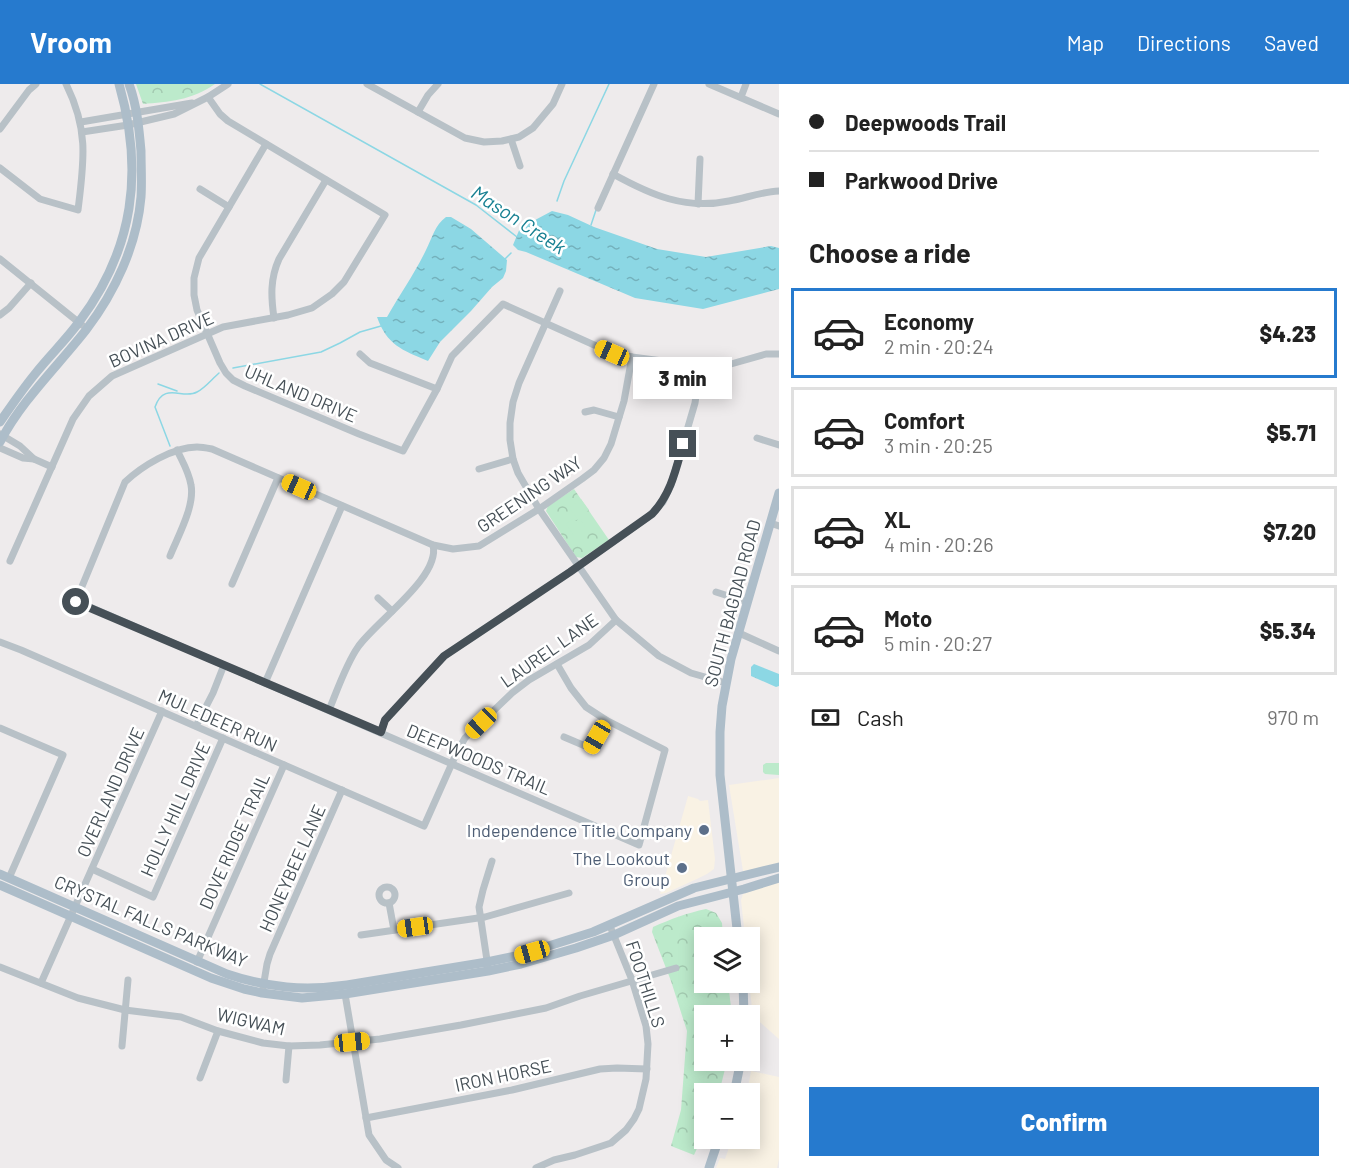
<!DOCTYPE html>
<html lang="en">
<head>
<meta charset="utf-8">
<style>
  body { margin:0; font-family:Barlow,sans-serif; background:#f2f2f2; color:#222; height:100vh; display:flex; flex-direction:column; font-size:22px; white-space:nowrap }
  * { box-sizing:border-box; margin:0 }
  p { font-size:20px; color:#767676 }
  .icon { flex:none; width:33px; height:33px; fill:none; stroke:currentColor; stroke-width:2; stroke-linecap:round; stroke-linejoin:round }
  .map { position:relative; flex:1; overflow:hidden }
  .panel { display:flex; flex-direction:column; background:#fff; width:570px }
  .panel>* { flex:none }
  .guide { display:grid; align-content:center; height:132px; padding:0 30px; background:#fff }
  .fabs { position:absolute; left:694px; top:843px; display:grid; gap:12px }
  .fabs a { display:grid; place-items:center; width:66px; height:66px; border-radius:0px; background:#fff; box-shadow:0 3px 15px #0003; font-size:30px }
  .end { position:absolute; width:27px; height:27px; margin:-14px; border:8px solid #465057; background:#fff; box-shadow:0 0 0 3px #fff }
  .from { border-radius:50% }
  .bubble { position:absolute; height:42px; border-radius:0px; background:#fff; box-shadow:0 3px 15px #0003; font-size:20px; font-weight:800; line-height:42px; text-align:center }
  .car { position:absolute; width:18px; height:36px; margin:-18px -9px; border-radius:8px; box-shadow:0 0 4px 2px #0007; background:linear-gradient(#f5c518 24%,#345 0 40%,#f5c518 0 76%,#345 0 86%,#f5c518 0) }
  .guide b { display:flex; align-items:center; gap:21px; height:57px; font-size:22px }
  .guide b+b { border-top:2px solid #e0e0e0 }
  .guide i { width:15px; height:15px; background:#222 }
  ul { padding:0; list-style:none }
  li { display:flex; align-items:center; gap:18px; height:90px; margin:0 12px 9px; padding:0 18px; border:3px solid #e0e0e0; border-radius:0px }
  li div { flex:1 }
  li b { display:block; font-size:22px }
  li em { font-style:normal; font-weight:800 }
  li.current { border-color:#267ace }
  li>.icon { width:54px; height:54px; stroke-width:1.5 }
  h2 { padding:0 30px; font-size:27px; line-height:72px }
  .pay { display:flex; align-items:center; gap:15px; height:66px; padding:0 30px; font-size:22px }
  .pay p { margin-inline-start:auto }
  .button { display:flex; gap:12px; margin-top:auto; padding:12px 30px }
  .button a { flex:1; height:69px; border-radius:0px; background:#267ace; color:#fff; font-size:24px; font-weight:800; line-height:69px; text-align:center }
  header { display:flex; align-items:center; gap:36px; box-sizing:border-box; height:84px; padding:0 30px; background:#267ace; color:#fff }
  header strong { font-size:28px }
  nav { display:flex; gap:33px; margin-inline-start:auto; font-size:21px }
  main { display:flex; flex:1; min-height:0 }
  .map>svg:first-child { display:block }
</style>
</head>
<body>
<header>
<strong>Vroom</strong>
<nav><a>Map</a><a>Directions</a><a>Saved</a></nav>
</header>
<main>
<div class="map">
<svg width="779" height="1084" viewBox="0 0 779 1084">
  <defs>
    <pattern id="forest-crowns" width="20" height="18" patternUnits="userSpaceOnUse" patternTransform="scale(1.5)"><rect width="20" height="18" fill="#bceacb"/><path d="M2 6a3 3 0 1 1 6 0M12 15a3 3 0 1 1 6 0" fill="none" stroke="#a3cab0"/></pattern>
    <pattern id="water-ripples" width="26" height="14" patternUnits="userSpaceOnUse" patternTransform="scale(1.5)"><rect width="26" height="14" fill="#8cd7e4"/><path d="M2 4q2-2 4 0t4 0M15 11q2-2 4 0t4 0" fill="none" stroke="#74b1bc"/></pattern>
  </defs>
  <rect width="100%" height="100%" fill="#eeebec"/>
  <!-- commercial -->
  <g fill="#f9f2e4">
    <polygon points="779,694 779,780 774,782 743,787 729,701"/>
    <polygon points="688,712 698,715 700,717 708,716 715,775 714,785 707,790 699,794 666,809 660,810"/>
    <polygon points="779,797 779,955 753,932 749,899 750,854 745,853 741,816 743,810"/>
    <polygon points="751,987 779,993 779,1075 777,1084 716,1084 720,1074 725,1075 732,1055 750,1054 750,1010 747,1009"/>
  </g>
  <!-- forest -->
  <g fill="url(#forest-crowns)">
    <path d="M136,0H215C193,16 168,18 143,20Z"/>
    <polygon points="574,405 609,456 582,474 576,473 546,427 548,422"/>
    <path d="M706,825L716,829L722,839L723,853L705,854V898L728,899L731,923L730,931L705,932V976L727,977L719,1009L705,1010V1047L694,1071L671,1062L681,1026L687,947L671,897L652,848L653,843C671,835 687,829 706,825Z"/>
  </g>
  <!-- pitch -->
  <g fill="#bceacb">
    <polygon points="581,415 589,426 577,434 569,424"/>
    <polygon points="574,434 576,437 580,434 586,444 574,452 566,440"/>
    <polygon points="766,679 779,679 779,691 765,690 763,688 763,681"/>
    <polygon points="711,917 713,931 705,932 705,934 703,935 701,918"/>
  </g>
  <!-- water -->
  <g fill="url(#water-ripples)">
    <polygon points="552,127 568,131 594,143 657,165 706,173 771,162 779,164 779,205 703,225 635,214 526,168 518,166 513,161 520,144"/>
    <path d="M446,133H451L471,145L507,176L506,187L503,194L492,203L471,227L440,258L428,277C402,266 387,261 377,233H387C400,210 415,189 426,166C432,154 435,141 446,133Z"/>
    <polygon points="754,580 779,590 779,602 776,603 751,592 751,583"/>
  </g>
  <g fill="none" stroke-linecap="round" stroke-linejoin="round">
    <!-- stream -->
    <g stroke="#8cd7e4" stroke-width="1.5">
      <polyline points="260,0 476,121 517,153"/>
      <polyline points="557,117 564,97 609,0"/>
      <polyline points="591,141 596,126"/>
      <polyline points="505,175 511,169"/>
      <polyline points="233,284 321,268 340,259 360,248 381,242"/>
      <polyline points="158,300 177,307"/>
      <path d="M170,362L155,323C164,297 183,316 197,308C205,304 212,295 219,289"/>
    </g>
    <!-- minor -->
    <g stroke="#b8c1c7" stroke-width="7">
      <polyline points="367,0 465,54 484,58 502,57 519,53 533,44 553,20 562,0"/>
      <polyline points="709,0 779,30"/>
      <polyline points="741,13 746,0"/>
      <polyline points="418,28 428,11 438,0"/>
      <polyline points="81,38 192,19"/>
      <polyline points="0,45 29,6 36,0"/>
      <polyline points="82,48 128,41 174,30 208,13 228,0"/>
      <polyline points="511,55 520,82"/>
      <polyline points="266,60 199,174 194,194 194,211 197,226 220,279 226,289 233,296 245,302 359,350 403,367 437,305 452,272 503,220 612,269 632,273 708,283 731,280 766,270 779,270"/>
      <path d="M0,84L40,115L78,126C84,77 89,46 66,0"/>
      <path d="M613,90C651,111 685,126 729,117C746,114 761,108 779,107"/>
      <polyline points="200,105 229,123"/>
      <polyline points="698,120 700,75"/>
      <polyline points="598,124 654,0"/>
      <polyline points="0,175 82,241"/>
      <polyline points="560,207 519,299 513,318 510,339 510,356 513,375 518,389 539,425 616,536 659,572 691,589 726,599"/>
      <polyline points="0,231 9,224 31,199"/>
      <path d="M274,234C271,213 270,195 279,175L326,96"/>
      <polyline points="360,270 370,279 437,305"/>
      <polyline points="585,328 594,326 619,333"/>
      <polyline points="0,350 20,362 34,375"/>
      <polyline points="757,354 779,361"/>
      <polyline points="0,364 23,374 34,375 52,383"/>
      <polyline points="479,385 513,375"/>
      <polyline points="770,439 779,442"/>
      <path d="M170,472C178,452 195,422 191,401C189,388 182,377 177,366"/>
      <polyline points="10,477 73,335 89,312 112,292 223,243 288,231 312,224 332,210 344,198 385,131 228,37 220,30 208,13"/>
      <polyline points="232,500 278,394"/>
      <polyline points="716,508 747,518"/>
      <polyline points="378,514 392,527"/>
      <polyline points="739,549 779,567"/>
      <polyline points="0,558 21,566 424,742 457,668 465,654 512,609 529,596 589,561 616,536"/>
      <path d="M557,580L571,604L586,623L606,636L665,666L639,761L76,517L125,398C142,382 173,363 197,363C202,363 207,364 212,365L433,461L453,465L479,462L539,425L582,395L594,386L604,374L611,360L624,317L632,273"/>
      <polyline points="265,599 342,422"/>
      <path d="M329,626C337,607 346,580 358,563C375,538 441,493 433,461"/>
      <polyline points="196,642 213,609 224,581"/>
      <polyline points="0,644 63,671 9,794"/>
      <polyline points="381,649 385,636 444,572 570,488 647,434 663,418 671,401 695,319 700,283"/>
      <polyline points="564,653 590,664 606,636"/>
      <polyline points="92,785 153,813 223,654"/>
      <circle cx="387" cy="811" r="8"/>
      <polyline points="389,819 394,846"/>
      <polyline points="361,851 485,833 569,809"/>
      <polyline points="197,878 284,681"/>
      <polyline points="0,883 78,914 125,926 181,933 218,947 263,959 289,962 320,961 380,955 461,941 546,924 580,912 676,884"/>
      <polyline points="488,883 479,823 483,806 492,777"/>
      <polyline points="41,899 162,627"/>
      <polyline points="263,904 267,880 270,870 342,706"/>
      <polyline points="345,910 369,1051 386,1076 398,1084"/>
      <polyline points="122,962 128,896"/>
      <polyline points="200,994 218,947"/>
      <polyline points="286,996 289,962"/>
      <polyline points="366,1034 512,1006 600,985 617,984 647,985"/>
      <polyline points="536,1084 554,1076 575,1071 611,1059 626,1046 634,1035 639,1025 646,995 648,960 646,942 632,896 610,842"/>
    </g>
    <!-- major -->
    <g stroke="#adbdc9" stroke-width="9">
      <path d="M0,338C11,322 22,306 35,290C49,272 66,256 79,238C134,165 144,87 119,0"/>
      <path d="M0,358C22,316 57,283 86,246C115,208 137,161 141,113C142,98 141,82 141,67C139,44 137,22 129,0"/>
      <path d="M0,790L227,890C268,904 305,907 347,901L487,878L520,871L593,848L694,804L779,783"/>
      <polyline points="0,801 211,894 244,905 262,909 302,914 345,910 488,887 521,880 576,864 614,851 678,822 744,805 779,794"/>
      <polyline points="738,854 720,691 720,648 722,622 731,575 779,409"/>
      <polyline points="743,898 744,932"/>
      <polyline points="734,1010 741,976"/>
      <polyline points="709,1084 719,1054"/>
    </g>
  </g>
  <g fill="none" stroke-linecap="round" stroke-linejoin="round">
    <!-- route -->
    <path stroke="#465057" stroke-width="8" d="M76,518L381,648L385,636L444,572L570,488L652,430C671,410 676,385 683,360"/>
  </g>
  <!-- markers -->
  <g fill="#5c6f8a" stroke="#fff" stroke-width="2">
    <circle cx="704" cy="746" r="6"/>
    <circle cx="682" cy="784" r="6"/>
  </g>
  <g text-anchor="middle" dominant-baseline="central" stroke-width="5" stroke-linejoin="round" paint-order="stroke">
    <!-- street labels -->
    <g font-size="18" fill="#465057" stroke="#fff">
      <text transform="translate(161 255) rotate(-24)">BOVINA DRIVE</text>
      <text transform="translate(301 309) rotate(23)">UHLAND DRIVE</text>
      <text transform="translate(529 410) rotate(-34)">GREENING WAY</text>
      <text transform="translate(732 519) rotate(-75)">SOUTH BAGDAD ROAD</text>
      <text transform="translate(549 566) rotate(-35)">LAUREL LANE</text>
      <text transform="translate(218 636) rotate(24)">MULEDEER RUN</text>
      <text transform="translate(479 675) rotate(23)">DEEPWOODS TRAIL</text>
      <text transform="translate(110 708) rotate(-66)">OVERLAND DRIVE</text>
      <text transform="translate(175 725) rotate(-66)">HOLLY HILL DRIVE</text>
      <text transform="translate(234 757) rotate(-66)">DOVE RIDGE TRAIL</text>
      <text transform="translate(292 784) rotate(-66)">HONEYBEE LANE</text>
      <text transform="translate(151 837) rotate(23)">CRYSTAL FALLS PARKWAY</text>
      <text transform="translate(646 900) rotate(72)">FOOTHILLS</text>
      <text transform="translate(251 937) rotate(13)">WIGWAM</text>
      <text transform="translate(503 991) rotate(-12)">IRON HORSE</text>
    </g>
    <!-- service labels -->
    <g font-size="18" fill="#4e5e75" stroke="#fff" text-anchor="end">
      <text x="692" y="746">Independence Title Company</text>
      <text x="670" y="774">The Lookout<tspan x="670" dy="21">Group</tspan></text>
    </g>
    <!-- water labels -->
    <g font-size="20" font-style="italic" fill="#178092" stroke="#fff">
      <text transform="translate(519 135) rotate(33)">Mason Creek</text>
    </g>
  </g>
</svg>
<div class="fabs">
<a><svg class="icon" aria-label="layers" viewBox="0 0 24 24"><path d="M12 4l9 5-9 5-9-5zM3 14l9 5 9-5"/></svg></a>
<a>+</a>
<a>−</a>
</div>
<i class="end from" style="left:76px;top:518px"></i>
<i class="end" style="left:683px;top:360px"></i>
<div class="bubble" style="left:633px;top:273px;width:99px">3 min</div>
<i class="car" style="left:612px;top:269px;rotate:294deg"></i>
<i class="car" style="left:299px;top:403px;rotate:294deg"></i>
<i class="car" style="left:481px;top:639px;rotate:226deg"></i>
<i class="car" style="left:597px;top:653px;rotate:210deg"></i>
<i class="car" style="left:415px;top:843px;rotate:262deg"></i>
<i class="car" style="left:532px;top:868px;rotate:254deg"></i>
<i class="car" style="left:352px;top:958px;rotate:84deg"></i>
</div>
<section class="panel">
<div class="guide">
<b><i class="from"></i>Deepwoods Trail</b>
<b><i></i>Parkwood Drive</b>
</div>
<h2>Choose a ride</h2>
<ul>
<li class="current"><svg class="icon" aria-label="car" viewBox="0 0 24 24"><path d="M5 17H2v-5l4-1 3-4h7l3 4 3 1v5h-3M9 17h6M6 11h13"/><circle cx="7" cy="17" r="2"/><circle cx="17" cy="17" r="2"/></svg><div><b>Economy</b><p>2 min · 20:24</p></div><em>$4.23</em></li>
<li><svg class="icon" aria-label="car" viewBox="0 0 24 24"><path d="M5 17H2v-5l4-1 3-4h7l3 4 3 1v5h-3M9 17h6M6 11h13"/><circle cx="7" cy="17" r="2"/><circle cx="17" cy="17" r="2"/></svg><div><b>Comfort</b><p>3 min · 20:25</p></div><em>$5.71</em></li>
<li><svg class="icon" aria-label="car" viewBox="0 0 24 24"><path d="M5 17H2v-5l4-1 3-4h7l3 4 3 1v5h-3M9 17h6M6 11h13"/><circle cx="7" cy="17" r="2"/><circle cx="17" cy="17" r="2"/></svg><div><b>XL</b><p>4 min · 20:26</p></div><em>$7.20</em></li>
<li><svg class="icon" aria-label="car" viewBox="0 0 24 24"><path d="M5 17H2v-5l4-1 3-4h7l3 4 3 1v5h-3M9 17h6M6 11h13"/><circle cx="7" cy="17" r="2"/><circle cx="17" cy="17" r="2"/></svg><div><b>Moto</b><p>5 min · 20:27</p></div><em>$5.34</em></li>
</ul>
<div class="pay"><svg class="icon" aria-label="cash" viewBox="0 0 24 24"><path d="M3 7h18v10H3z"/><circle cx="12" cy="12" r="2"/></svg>Cash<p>970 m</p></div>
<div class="button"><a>Confirm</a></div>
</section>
</main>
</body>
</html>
